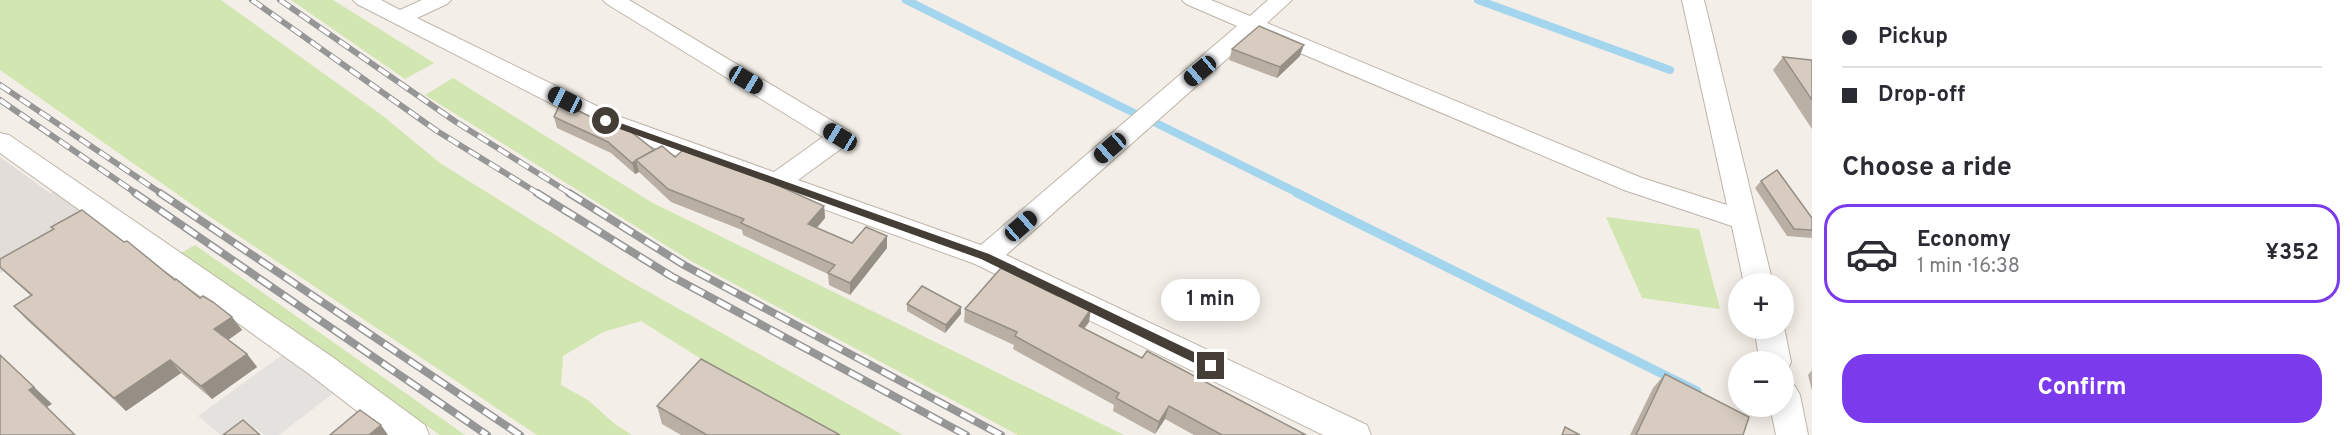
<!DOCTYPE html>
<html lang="en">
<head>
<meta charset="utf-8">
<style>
  body { margin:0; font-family:Overpass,sans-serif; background:#f7f7f7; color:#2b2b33; height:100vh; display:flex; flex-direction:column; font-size:22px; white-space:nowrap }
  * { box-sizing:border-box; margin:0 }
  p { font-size:20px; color:#7c7c81 }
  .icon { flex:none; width:33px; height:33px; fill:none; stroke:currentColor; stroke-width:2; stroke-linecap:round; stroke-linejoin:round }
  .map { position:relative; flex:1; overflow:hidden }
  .side { display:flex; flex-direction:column; background:#fff; width:540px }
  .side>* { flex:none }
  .banner { display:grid; align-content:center; height:132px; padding:0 30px; background:#fff }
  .buttons { position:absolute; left:1728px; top:273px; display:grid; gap:12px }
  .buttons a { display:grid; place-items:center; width:66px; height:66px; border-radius:50%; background:#fff; box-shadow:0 3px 15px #0003; font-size:30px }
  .end { position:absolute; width:27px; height:27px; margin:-14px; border:8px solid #453e36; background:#fff; box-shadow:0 0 0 3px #fff }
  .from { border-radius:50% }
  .bubble { position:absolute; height:42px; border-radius:21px; background:#fff; box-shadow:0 3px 15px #0003; font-size:20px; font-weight:700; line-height:42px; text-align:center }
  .car { position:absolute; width:18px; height:36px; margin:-18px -9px; border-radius:8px; box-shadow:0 0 4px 2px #0007; background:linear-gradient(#222 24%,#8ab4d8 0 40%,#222 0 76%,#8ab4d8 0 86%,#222 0) }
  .banner b { display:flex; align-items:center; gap:21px; height:57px; font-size:22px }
  .banner b+b { border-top:2px solid #e1e1e2 }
  .banner i { width:15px; height:15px; background:#2b2b33 }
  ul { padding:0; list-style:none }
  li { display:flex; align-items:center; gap:18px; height:99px; margin:0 12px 9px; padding:0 18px; border:3px solid transparent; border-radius:24px }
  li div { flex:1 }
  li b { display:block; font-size:22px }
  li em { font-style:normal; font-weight:700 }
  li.current { border-color:#7c3aed }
  li>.icon { width:54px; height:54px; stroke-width:1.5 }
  h2 { padding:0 30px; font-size:27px; line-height:72px }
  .cta { display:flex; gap:12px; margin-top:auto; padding:12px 30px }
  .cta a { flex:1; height:69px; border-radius:24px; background:#7c3aed; color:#fff; font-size:24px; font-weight:700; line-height:69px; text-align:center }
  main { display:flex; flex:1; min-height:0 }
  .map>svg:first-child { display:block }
</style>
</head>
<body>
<main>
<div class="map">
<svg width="1812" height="435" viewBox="0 0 1812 435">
  <rect width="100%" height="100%" fill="#f3eee7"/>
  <!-- industrial -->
  <polygon fill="#e2ddd8" points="0,157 50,193 57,190 93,219 0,273"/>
  <!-- green -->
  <g fill="#d1e6b0">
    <polygon points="0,0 221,0 383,116 440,163 624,278 903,435 822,435 641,321 603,332 563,356 561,385 588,400 616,425 632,435 537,435 200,210 0,70"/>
    <polygon points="291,0 333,0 434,63 405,79"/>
    <polygon points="453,78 651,202 1124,435 1018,435 691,261 425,95"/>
    <polygon points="1606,217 1699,229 1720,309 1642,298"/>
    <polygon points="195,245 465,435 440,435 181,253"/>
  </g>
  <!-- parking -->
  <polygon fill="#e4e1de" points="285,353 335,392 279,435 264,435 256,428 246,435 221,435 198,416"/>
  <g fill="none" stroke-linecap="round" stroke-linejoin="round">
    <!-- stream-far1 -->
    <g stroke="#a4d5ee" stroke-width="8">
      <polyline points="906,0 1136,114"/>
      <polyline points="1478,0 1670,70"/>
      <polyline points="1152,121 1300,194"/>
    </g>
    <!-- stream -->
    <polyline stroke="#a4d5ee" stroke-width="9" points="1297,193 1697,391"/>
    <defs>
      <g id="minor">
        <polygon points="353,0 381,0 400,10 422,0 451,0 447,4 417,18 615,115 774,172 823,137 607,4 603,0 629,0 849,131 852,137 849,143 798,180 981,245 1237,26 1186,4 1182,0 1211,0 1250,16 1268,0 1292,0 1267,23 1642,178 1727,205 1682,0 1704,0 1773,284 1744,284 1732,226 1624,190 1255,34 1006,255 1367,425 1371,435 1323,435 975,264 597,127 357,4"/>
        <polygon points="0,133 9,135 331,356 425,425 429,435 388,435 309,374 0,153"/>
        <polygon points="1784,327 1791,362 1787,371 1784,372 1784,362 1760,362 1754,328"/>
        <polygon points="1784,382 1795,386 1800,395 1808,435 1776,435 1770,406 1784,406"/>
      </g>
    </defs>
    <!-- minor casing -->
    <use href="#minor" stroke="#beb5a9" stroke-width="2"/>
    <!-- minor -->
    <use href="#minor" fill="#fff" fill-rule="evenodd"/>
    <defs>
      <g id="rail-far1">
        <polyline points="252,0 437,131 539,194"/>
        <polyline points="280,0 456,122 571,194"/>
        <polyline points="0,85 162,194"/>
        <polyline points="0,100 137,194"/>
      </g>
      <g id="rail">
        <polyline points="135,193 487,435"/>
        <polyline points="160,193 520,435"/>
        <polyline points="537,193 671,276 966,435"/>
        <polyline points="569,193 684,265 1001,435"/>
      </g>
    </defs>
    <!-- rail-far1 casing -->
    <use href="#rail-far1" stroke="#969696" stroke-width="6"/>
    <!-- rail casing -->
    <use href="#rail" stroke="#969696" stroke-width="8"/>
    <!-- rail-far1 -->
    <use href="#rail-far1" stroke="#fff" stroke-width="4" stroke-dasharray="12" stroke-linecap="butt"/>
    <!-- rail -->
    <use href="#rail" stroke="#fff" stroke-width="5" stroke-dasharray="15" stroke-linecap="butt"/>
  </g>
  <!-- wall -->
  <g fill="#b9afa4">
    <polygon points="1232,49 1300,56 1277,78 1229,60"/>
    <polygon points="1783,57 1812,62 1812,129 1773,70"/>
    <polygon points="554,117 824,206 825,218 817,228 852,243 887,248 850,295 829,285 828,274 743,235 742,230 671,202 639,172 635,174 611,153 557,128"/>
    <polygon points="1761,181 1812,218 1812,238 1787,236 1755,188"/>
    <polygon points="0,259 175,280 200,298 232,317 242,330 228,340 247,354 257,367 212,399 181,373 126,411 27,320 14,306 31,296 0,268"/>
    <polygon points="907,304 961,307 961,314 945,333 907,311"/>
    <polygon points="965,309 1089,322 1084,329 1142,358 1306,435 1194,435 1165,419 1155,434 1113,411 1114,405 1013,349 1014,345 964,322"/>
    <polygon points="1812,370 1812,391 1808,375"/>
    <polygon points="1665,374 1743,435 1630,435 1653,388"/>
    <polygon points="657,406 840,435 681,435 662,424"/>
  </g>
  <!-- shaded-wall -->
  <g fill="#968f86">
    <polygon points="1304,45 1300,56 1277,78 1280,67"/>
    <polygon points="636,160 639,172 635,174 632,163"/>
    <polygon points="824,206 825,218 809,236 808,224"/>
    <polygon points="887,236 887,248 850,295 850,283"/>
    <polygon points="961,307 961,314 945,333 946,325"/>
    <polygon points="1091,309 1089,322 1076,339 1079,326"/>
    <polygon points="232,317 242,330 225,342 214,329"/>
    <polygon points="247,354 257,367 212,399 201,386"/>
    <polygon points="170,360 181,373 126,411 114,398"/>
    <polygon points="34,387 52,404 47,407 29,390"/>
    <polygon points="1169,406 1165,419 1155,434 1159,422"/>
    <polygon points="381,425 388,435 369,435"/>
  </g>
  <!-- building -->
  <g fill="#d7ccbf" stroke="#968f86" stroke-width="1.5">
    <polygon points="1259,26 1304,45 1280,67 1232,49"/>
    <polygon points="1783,57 1811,60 1812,62 1812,100"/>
    <polygon points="561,102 593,118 630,131 654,150 632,163 608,142 554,117"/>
    <polygon points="662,146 675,157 683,150 768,181 824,206 808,224 852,243 866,227 887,236 850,283 828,273 835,265 741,223 744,219 668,189 636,160"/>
    <polygon points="1777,170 1812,218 1812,230 1794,229 1761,181"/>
    <polygon points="82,210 124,242 127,241 175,280 176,279 200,298 203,296 213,302 232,317 214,329 247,354 201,386 170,360 114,398 14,306 32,295 0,267 0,259 54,229 51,227"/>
    <polygon points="1001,268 1058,296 1060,294 1091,309 1079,326 1142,358 1147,351 1306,435 1222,435 1169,406 1159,422 1116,398 1119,393 1015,336 1017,332 965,309"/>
    <polygon points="922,286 961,307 946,325 907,304"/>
    <polygon points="0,355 34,387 29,390 75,435 0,435"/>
    <polygon points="701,359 840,435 707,435 657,406"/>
    <polygon points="1665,374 1749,417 1743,435 1636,435"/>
    <polygon points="360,410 381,425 369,435 330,435"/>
    <polygon points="243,420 260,435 223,435"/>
    <polygon points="1565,427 1580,435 1562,435"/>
  </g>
  <!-- route -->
  <polygon fill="#453e36" points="603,119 609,119 989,254 1215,362 1216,366 1211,370 1207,369 981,259 603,123"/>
</svg>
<div class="buttons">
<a>+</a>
<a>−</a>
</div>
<i class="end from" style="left:606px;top:121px"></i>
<i class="end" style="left:1211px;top:366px"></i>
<div class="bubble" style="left:1161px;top:279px;width:99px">1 min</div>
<i class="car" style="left:1200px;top:71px;rotate:230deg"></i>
<i class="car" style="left:746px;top:80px;rotate:121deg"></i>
<i class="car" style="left:565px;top:100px;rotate:297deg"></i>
<i class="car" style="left:840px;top:137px;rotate:301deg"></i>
<i class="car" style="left:1110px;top:148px;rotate:229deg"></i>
<i class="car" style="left:1021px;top:226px;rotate:49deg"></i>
</div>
<section class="side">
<div class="banner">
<b><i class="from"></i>Pickup</b>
<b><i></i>Drop-off</b>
</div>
<h2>Choose a ride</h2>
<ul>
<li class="current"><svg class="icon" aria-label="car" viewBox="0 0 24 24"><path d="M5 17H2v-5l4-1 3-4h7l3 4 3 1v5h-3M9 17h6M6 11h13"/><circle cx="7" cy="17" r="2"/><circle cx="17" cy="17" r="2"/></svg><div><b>Economy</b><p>1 min · 16:38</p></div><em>¥352</em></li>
</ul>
<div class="cta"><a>Confirm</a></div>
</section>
</main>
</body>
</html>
